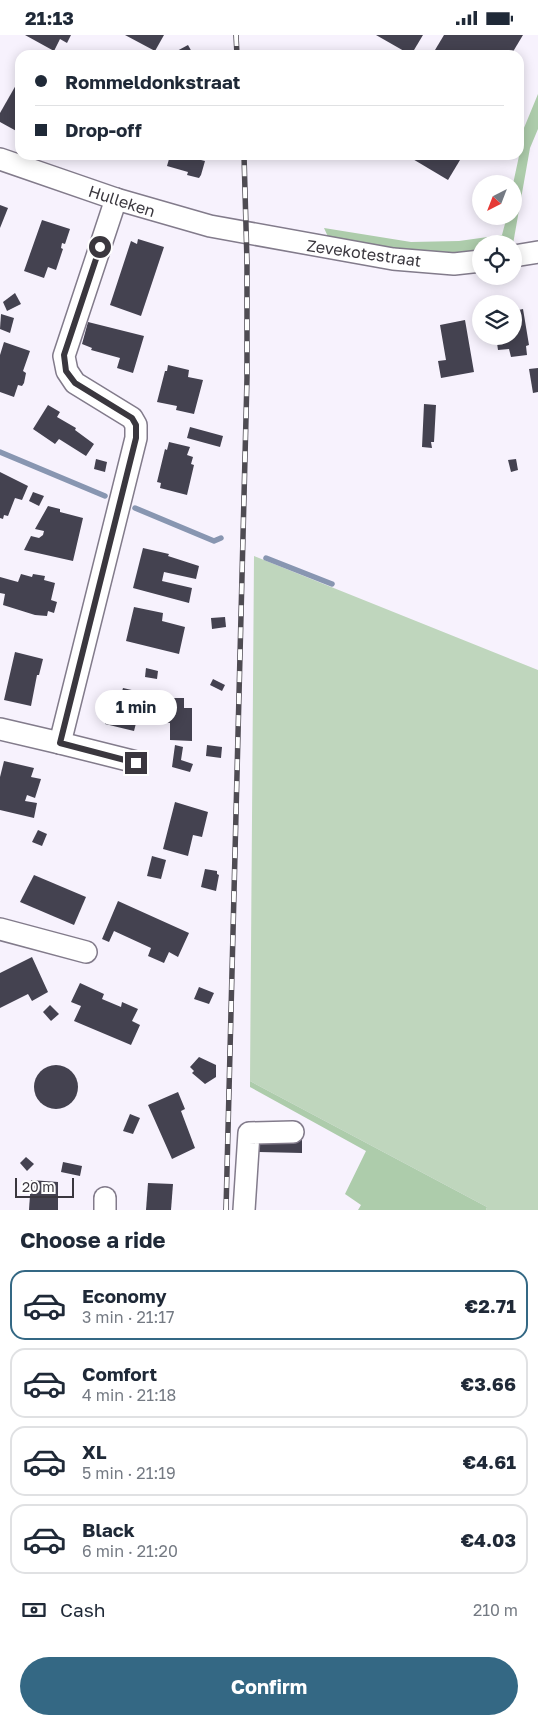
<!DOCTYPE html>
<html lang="en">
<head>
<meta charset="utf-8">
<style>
  body { margin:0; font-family:"Golos Text",sans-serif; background:#f6f6f7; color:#1f2937; height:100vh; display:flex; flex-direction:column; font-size:19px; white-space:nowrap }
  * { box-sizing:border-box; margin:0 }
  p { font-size:16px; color:#747a83 }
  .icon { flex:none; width:28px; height:28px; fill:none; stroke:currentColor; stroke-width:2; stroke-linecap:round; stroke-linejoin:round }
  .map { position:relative; height:1175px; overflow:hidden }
  .drawer { display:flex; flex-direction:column; background:#fff; flex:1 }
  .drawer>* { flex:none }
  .top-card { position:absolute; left:15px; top:15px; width:509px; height:110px; border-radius:15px; box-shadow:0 2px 12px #0003; display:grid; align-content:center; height:110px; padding:0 20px; background:#fff }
  .needle { width:32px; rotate:222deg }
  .tools { position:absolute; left:472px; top:140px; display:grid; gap:10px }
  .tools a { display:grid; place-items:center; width:50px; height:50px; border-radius:50%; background:#fff; box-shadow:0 2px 12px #0003; font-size:25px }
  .scale { position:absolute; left:15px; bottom:12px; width:59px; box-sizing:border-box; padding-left:5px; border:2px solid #3a373e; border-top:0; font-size:14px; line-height:18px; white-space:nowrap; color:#3a373e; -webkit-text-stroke:4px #fff; paint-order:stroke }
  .end { position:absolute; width:22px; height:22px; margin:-11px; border:6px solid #3a373e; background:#fff; box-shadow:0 0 0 2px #fff }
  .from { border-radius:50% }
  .bubble { position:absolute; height:35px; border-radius:18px; background:#fff; box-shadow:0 2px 12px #0003; font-size:16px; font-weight:700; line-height:35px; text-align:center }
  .top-card b { display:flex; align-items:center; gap:18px; height:48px; font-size:19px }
  .top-card b+b { border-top:1px solid #e0e1e3 }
  .top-card i { width:12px; height:12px; background:#1f2937 }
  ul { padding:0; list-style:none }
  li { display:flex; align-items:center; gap:15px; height:70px; margin:0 10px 8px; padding:0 10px; border:2px solid #e0e1e3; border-radius:15px }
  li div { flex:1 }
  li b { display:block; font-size:19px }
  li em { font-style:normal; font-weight:700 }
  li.current { border-color:#346884 }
  li>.icon { width:45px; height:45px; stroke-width:1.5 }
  h2 { padding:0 20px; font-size:22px; line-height:60px }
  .pay { display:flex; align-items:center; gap:12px; height:55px; padding:0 20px; font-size:19px }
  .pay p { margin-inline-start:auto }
  .button { display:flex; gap:10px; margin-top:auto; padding:10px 20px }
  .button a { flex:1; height:58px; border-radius:30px; background:#346884; color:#fff; font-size:20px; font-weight:700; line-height:58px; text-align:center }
  .status { display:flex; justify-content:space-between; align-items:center; height:35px; padding:0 25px; background:#fff; direction:ltr }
  .status svg { height:14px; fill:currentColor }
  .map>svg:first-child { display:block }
</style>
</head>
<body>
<div class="status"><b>21:13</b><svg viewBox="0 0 49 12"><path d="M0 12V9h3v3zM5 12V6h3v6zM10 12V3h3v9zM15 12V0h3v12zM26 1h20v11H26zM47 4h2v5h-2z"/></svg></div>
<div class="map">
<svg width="538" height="1175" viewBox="0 0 538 1175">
  <rect width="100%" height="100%" fill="#f7f2fd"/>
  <!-- green -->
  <polygon fill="#bfd6bd" points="254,521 538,635 538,1175 486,1175 487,1172 250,1046"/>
  <!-- forest -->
  <g fill="#adccab">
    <polygon points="538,59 538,94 530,113 513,209 481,209 481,221 444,222 330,206 324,193 411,207 459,206 502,200 507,181 514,181 513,149 519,121 517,120 519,105"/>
    <polygon points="250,1046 487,1172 486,1175 358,1175 361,1170 345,1159 366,1116 250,1052"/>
  </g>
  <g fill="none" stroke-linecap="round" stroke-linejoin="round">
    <!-- stream -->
    <g stroke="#8896b1" stroke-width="5.5">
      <polyline points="0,417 105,461"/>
      <polyline points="135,473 214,506 221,503"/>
      <polyline points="266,523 332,549"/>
    </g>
  </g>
  <!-- building -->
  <g fill="#444250">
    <polygon points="25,0 71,0 67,8 60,4 54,16"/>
    <polygon points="125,0 164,0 155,16"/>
    <polygon points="376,0 423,0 411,20"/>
    <polygon points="444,0 523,0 511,20 432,20"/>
    <polygon points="188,10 193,19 176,20 175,17"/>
    <polygon points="16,50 20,52 20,98 0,87 0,78"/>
    <polygon points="159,120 203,120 201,125 205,126 201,140 199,143 187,140 188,137 167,131 169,124"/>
    <polygon points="406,120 463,120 448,145"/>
    <polygon points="0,170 8,173 0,193"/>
    <polygon points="42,185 70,194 65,209 62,208 61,213 63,214 56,235 48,232 44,243 24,236"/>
    <polygon points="138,204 164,212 141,281 110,270 131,206 137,209"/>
    <polygon points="15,258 21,269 7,276 3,267"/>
    <polygon points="523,274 529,310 526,311 527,320 511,322 509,314 498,315 496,301 514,301 514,276"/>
    <polygon points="1,279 14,283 10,298 0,294"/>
    <polygon points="465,285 474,337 441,343 438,326 446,325 440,290"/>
    <polygon points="88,287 144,301 133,338 117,333 120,323 91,315 92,313 82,309"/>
    <polygon points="4,307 30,316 23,336 26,338 24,348 22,351 18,350 14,362 0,357 0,320"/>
    <polygon points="168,330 189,335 188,342 203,345 194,379 176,375 177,371 157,367 165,336 167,336"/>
    <polygon points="538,333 538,357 533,358 529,334"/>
    <polygon points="424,369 436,370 434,407 431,407 432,413 422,412"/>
    <polygon points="48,370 60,377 57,382 76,393 75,395 94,409 86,421 59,404 55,409 33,394"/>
    <polygon points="190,392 223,401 220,412 187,403"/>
    <polygon points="169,407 190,412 187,420 193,422 191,429 194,430 187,460 160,453 161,448 157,447 165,414 167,415"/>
    <polygon points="96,424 107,427 105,437 94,434"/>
    <polygon points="516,424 518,435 511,437 508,425"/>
    <polygon points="0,437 28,451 22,465 15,463 8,481 4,480 3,484 0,483"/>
    <polygon points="33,457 44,461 39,471 29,466"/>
    <polygon points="48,471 60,474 60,477 83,483 73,526 24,515 31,501 39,503 43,500 44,496 35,494"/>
    <polygon points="143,513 169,519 168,521 199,531 196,544 164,537 162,546 192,553 189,568 133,553"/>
    <polygon points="21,539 32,542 33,539 45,541 44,545 55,548 51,565 57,567 54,578 48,576 47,581 35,580 3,570 5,559 0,558 0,542 18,547"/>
    <polygon points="134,572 163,578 162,586 185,592 179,619 126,606"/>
    <polygon points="225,582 226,592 212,594 211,583"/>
    <polygon points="15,617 43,624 39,640 37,640 31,671 4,665"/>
    <polygon points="146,633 158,636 157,644 145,642"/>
    <polygon points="213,644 225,650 222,656 210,650"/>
    <polygon points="123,653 136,656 135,663 142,665 134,696 105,689 108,679 115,681"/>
    <polygon points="171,663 184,663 184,673 192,673 192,706 170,705 170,688 155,687 156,673 171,673"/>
    <polygon points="175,710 183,712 181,725 193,729 190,737 172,732"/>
    <polygon points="207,710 222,712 221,723 206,721"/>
    <polygon points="4,726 34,733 31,742 41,744 35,763 27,760 25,766 37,768 34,783 0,775 0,742"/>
    <polygon points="175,767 208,777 202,802 193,800 188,821 163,814"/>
    <polygon points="38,795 47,799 42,811 32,807"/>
    <polygon points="152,821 166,825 161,844 147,841"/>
    <polygon points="205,834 217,836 217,839 219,840 216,856 201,852"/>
    <polygon points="34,840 86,862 74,890 20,867"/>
    <polygon points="118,866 189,898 178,922 169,917 164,928 148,921 151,913 114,896 109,907 102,904"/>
    <polygon points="32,922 48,957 32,966 28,959 0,973 0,938"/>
    <polygon points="80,948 104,959 102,964 121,972 122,967 138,974 132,986 140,990 131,1010 74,986 81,971 71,967"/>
    <polygon points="199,952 214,958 209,969 194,964"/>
    <polygon points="50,970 59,979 51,986 43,977"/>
    <polygon points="199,1022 216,1030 216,1042 205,1049 192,1038 194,1036 190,1032"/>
    <circle cx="56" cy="1052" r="22"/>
    <polygon points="178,1057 185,1074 181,1076 195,1113 172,1124 148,1070"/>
    <polygon points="130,1079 140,1083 133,1099 123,1096"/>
    <polygon points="260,1099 302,1100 302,1118 259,1117"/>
    <polygon points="26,1122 34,1129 27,1136 20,1128"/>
    <polygon points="63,1127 82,1131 80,1141 61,1137"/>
    <polygon points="31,1145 58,1147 58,1175 29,1175"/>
    <polygon points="148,1148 173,1149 171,1175 146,1175"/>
  </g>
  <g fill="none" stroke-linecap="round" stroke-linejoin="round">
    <defs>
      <g id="minor">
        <polyline points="0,124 116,164 210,191 393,224 454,229 481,226"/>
        <polyline points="514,221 538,217"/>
        <polyline points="0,694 60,708 136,403 136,390 132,383 75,348 67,336 64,321 116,164"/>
        <polyline points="60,708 136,727"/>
        <polyline points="0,894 86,917"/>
        <polyline points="105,1175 105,1163"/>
        <polyline points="244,1175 249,1098 293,1097"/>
      </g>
    </defs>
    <!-- minor casing -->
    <use href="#minor" stroke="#827b8b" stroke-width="24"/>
    <!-- minor -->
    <use href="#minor" stroke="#fff" stroke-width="21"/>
    <defs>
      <g id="rail">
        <polyline points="236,0 237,20"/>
        <polyline points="226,1175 247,343 247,227 244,120"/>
      </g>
    </defs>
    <!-- rail casing -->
    <use href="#rail" stroke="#4e4b52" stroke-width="5.5"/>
    <!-- rail -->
    <use href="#rail" stroke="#fff" stroke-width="4" stroke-dasharray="11" stroke-linecap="butt"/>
  </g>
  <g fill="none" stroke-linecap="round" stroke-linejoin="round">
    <!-- route -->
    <polyline stroke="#3a373e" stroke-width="6" points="100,212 64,320 66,336 75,348 132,383 136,390 136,403 60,708 136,728"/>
  </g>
  <g text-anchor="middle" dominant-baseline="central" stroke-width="5" stroke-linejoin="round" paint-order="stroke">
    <!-- street labels -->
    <g font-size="16" fill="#3a373e" stroke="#fff">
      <text transform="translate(122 166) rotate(18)">Hulleken</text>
      <text transform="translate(364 218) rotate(8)">Zevekotestraat</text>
    </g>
  </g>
</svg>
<div class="tools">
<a><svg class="needle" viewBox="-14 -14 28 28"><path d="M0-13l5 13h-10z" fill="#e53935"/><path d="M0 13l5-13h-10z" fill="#747a83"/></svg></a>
<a><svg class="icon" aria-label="locate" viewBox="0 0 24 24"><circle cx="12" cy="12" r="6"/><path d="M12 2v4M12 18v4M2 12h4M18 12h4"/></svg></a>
<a><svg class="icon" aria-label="layers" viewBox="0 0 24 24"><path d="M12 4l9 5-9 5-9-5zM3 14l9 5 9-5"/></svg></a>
</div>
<div class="scale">20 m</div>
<i class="end from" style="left:100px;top:212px"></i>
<i class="end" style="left:136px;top:728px"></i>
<div class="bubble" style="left:95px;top:655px;width:82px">1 min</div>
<div class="top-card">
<b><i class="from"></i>Rommeldonkstraat</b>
<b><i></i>Drop-off</b>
</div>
</div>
<section class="drawer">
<h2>Choose a ride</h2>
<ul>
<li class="current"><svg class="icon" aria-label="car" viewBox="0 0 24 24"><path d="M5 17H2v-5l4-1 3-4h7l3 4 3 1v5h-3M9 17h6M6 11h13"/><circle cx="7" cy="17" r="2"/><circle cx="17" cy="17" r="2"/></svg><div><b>Economy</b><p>3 min · 21:17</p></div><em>€2.71</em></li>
<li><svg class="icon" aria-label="car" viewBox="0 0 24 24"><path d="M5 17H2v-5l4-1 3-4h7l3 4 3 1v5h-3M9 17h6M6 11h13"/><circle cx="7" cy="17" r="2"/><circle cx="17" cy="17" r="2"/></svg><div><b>Comfort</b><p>4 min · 21:18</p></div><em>€3.66</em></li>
<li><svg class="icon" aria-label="car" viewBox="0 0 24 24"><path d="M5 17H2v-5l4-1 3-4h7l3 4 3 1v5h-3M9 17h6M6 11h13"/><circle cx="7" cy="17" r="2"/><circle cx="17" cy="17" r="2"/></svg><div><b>XL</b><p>5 min · 21:19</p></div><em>€4.61</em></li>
<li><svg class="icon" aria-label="car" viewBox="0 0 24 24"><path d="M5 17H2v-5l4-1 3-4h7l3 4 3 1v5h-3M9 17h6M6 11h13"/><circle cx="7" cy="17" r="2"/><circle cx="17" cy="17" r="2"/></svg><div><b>Black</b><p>6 min · 21:20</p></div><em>€4.03</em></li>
</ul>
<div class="pay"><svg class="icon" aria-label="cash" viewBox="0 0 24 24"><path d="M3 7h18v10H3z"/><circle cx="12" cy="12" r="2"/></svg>Cash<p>210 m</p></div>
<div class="button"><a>Confirm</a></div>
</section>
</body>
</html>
